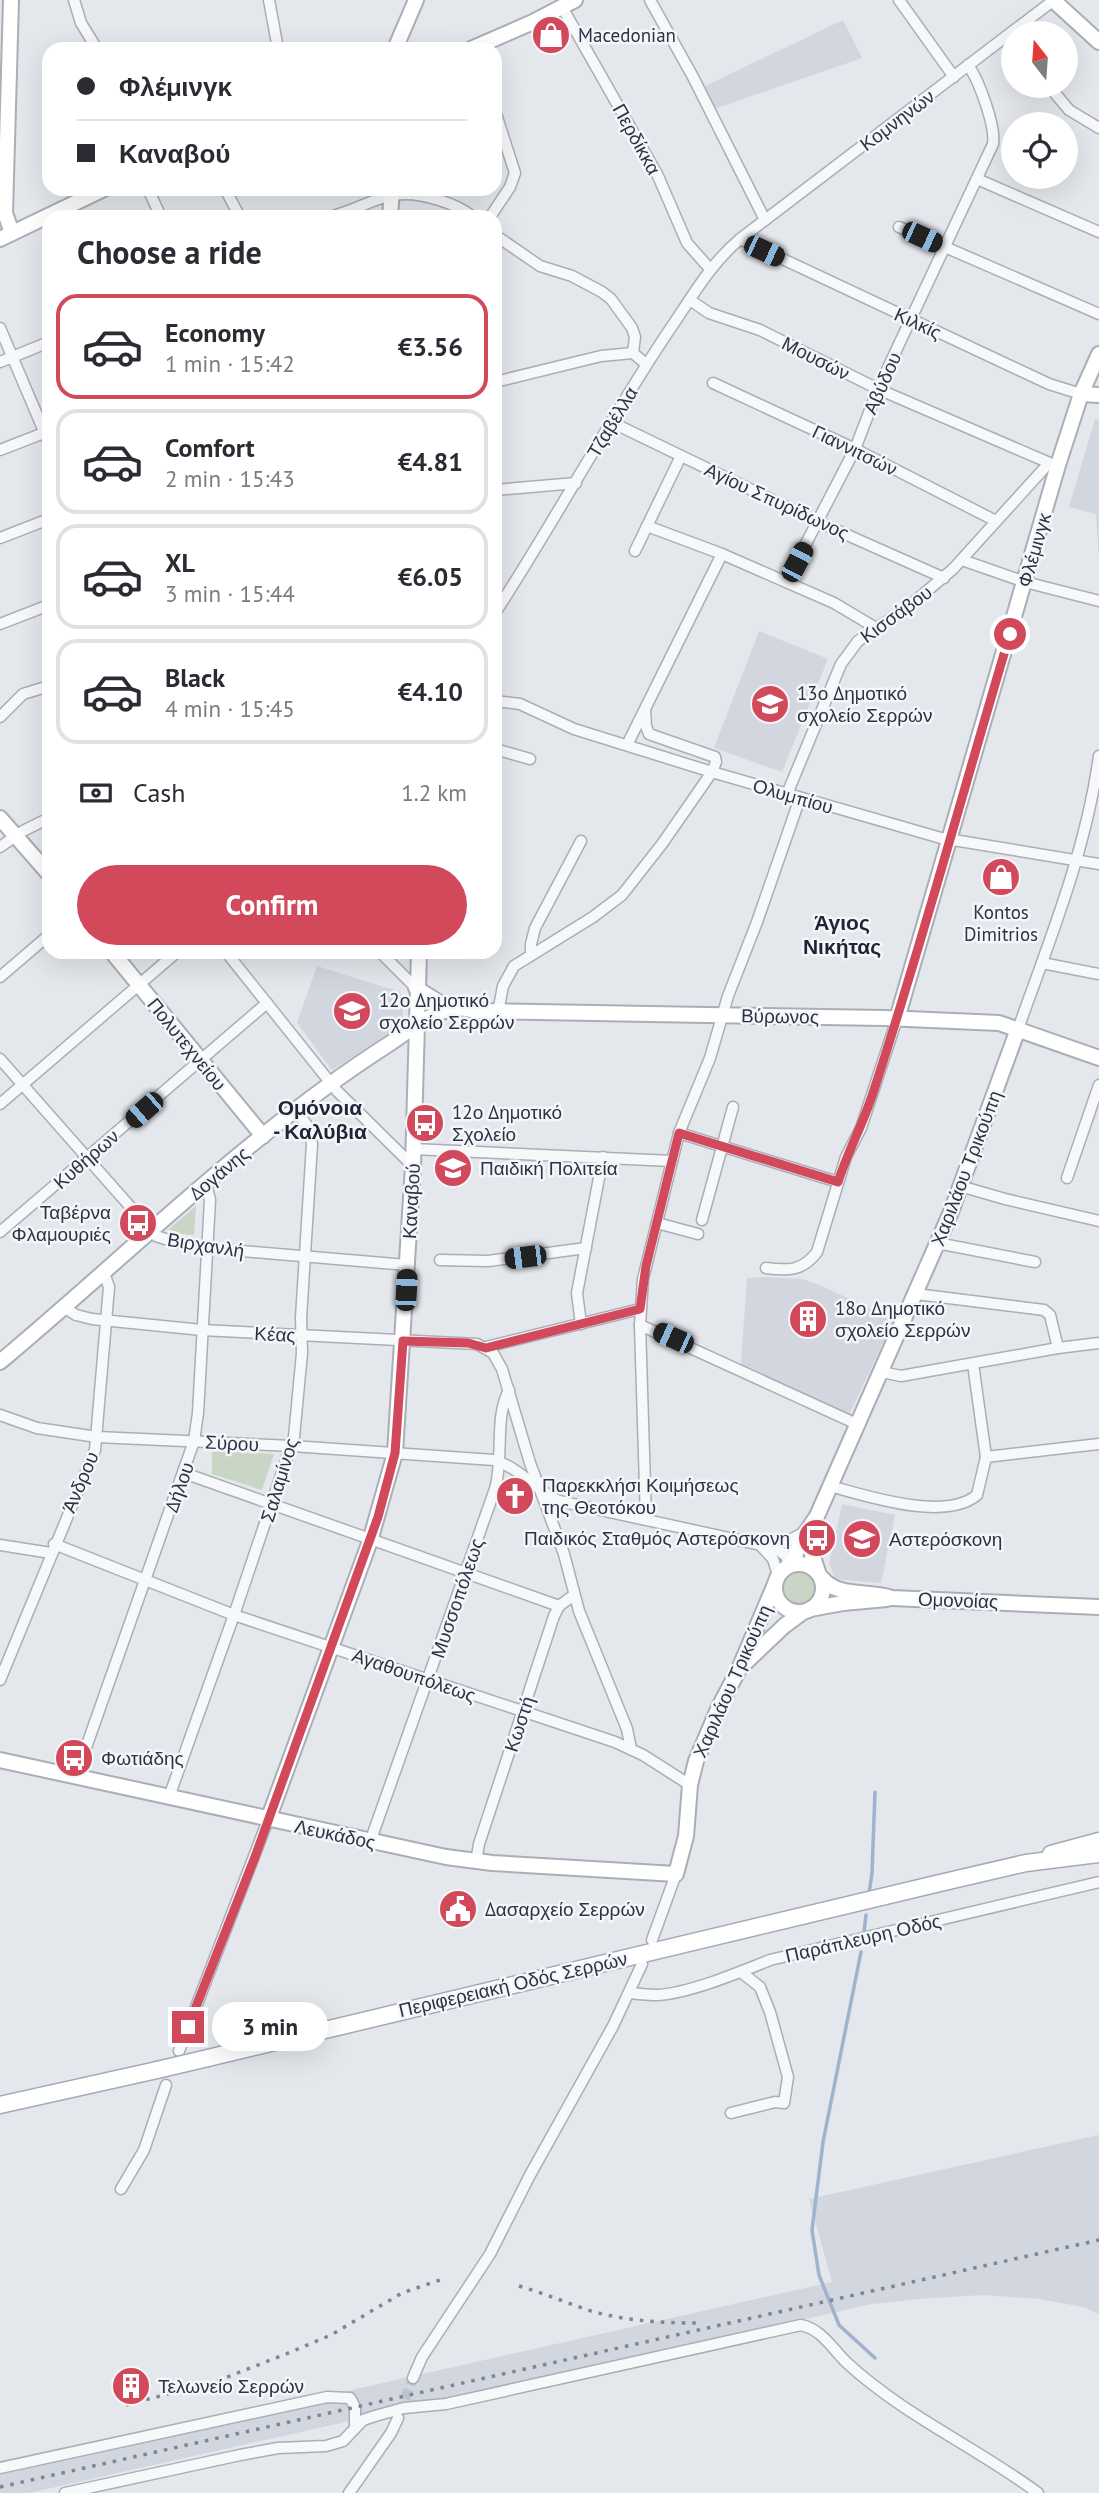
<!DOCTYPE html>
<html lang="en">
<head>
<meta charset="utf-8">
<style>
  body { margin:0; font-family:"PT Sans",sans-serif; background:#f7f7f7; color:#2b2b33; height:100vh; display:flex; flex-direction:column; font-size:26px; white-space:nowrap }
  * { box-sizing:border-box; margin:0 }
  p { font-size:23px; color:#7c7c81 }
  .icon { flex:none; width:38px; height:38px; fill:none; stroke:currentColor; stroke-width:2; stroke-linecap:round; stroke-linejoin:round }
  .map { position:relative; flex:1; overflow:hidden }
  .drawer { position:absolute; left:42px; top:210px; width:460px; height:749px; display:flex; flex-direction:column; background:#fff; border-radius:21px; box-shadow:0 7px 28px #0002 }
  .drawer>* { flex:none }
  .guide { position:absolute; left:42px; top:42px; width:460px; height:154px; border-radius:21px; box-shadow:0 7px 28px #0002; display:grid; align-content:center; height:154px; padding:0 35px; background:#fff }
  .needle { width:46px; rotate:343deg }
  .tools { position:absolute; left:1001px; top:21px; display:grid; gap:14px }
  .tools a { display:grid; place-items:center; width:77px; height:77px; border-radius:50%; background:#fff; box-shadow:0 7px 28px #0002; font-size:35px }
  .end { position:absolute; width:32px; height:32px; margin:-16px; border:9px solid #d1495b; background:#fff; box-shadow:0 0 0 4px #fff }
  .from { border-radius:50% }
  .bubble { position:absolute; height:49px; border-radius:24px; background:#fff; box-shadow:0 7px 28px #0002; font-size:23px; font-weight:600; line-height:49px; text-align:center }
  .car { position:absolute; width:21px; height:42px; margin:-21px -10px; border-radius:9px; box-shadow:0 0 5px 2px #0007; background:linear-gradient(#222 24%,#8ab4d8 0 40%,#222 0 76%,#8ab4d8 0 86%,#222 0) }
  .guide b { display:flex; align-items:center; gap:24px; height:66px; font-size:26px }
  .guide b+b { border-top:2px solid #e1e1e2 }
  .guide i { width:18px; height:18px; background:#2b2b33 }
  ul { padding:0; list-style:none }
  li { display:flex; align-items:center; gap:21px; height:105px; margin:0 14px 10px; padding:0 21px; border:4px solid #e1e1e2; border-radius:21px }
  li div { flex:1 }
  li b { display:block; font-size:26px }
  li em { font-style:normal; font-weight:600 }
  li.on { border-color:#d1495b }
  li>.icon { width:63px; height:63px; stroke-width:1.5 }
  h2 { padding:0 35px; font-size:32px; line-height:84px }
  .pay { display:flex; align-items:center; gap:18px; height:77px; padding:0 35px; font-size:26px }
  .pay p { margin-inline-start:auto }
  .button { display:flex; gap:14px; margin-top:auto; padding:14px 35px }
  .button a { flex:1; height:80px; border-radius:42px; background:#d1495b; color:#fff; font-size:28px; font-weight:600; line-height:80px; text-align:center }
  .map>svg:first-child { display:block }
</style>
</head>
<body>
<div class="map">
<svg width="1099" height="2493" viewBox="0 0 1099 2493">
  <rect width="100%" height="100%" fill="#e4e7ec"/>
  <!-- built -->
  <g fill="#d2d6de">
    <polygon points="843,20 862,58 714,109 703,87"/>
    <polygon points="1095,419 1099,420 1099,560 1096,514 1069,507"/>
    <polygon points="759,631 828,659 782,772 714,748"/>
    <polygon points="317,966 400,992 403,999 403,1024 332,1070 297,1023"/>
    <polygon points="762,1277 802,1279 822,1286 894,1320 848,1417 743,1369 741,1362 747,1278"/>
    <polygon points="842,1504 895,1515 881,1583 835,1579 829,1563"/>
    <polygon points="1099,2135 1099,2314 1083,2307 1040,2299 984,2295 930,2298 872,2304 29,2493 0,2493 0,2469 832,2282 809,2199"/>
  </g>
  <!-- green -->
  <g fill="#c9d6c5">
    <polygon points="196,1206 194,1235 172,1233 169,1229"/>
    <polygon points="212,1451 274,1454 262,1490 212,1474"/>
    <circle cx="799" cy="1588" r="17"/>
  </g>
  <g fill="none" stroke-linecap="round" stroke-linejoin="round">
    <!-- stream -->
    <g stroke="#9fb4cc" stroke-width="3.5">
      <polyline points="869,1894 872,1873 875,1792"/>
      <polyline points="864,1932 866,1915"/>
      <polyline points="861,1952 823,2142 812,2230 819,2275 839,2325 875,2358"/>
    </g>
    <!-- street-tunnel -->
    <polyline stroke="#bfc3cb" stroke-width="10" stroke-dasharray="10 5" stroke-linecap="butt" points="400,2413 413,2378"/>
    <defs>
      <g id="street">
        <polyline points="74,0 81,23 97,49"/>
        <polyline points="269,0 278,49"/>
        <polyline points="650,0 693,77 765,220"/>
        <polyline points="899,0 954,77"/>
        <polyline points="562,7 658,176 687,243 710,269"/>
        <polyline points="1049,86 1069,110 1099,128"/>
        <polyline points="977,179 1099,232"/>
        <polyline points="148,189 161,217"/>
        <polyline points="225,189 240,217"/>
        <path d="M330,217C376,204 388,184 439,200C452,204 463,209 473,217"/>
        <polyline points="490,217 510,187 515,173 495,111"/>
        <polyline points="899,227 1099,314"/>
        <polyline points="495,235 540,266 572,276 602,292 611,299 632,328 635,337 633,353 646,364"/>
        <polyline points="740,239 1049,384 1081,394"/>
        <polyline points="690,300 709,313 760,330 878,389 1052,464"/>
        <polyline points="0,328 49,443"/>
        <polyline points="0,362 49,342"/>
        <polyline points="495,382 601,356 633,353"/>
        <polyline points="713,383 855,449 996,521"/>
        <polyline points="611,422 818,522 944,578"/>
        <polyline points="0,450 49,431"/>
        <polyline points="495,490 576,483"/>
        <polyline points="647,526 722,554 834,603 876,628"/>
        <polyline points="0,538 49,519"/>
        <polyline points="635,551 681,456"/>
        <polyline points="962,560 1025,582 1099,601"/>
        <path d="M786,582L855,449L878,389L993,144C996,127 979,80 968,65"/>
        <path d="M495,613C555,521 607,423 668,332C691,299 709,265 740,239L1054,0"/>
        <polyline points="0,624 49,605"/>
        <polyline points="495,701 520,704 574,729 712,772 941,838 1099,864"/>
        <polyline points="0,717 23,694 49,686"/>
        <polyline points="627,745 722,554"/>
        <polyline points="495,749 530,759"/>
        <polyline points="787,794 841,664 858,641 908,607 953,569 1049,463"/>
        <polyline points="0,847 23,831 49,818"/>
        <polyline points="226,952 337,1091 413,1166"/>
        <polyline points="380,952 416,988"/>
        <polyline points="531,955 531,944 535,928 581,841"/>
        <polyline points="1042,963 1099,974"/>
        <polyline points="0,977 49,935"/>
        <polyline points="498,1012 503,986 514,966 593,917 622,895 662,844 712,772 716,762 715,757 649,734 646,726 645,710"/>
        <path d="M1018,1029C1050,939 1086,851 1099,756"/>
        <polyline points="0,1059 156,1236 175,1242 207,1248 407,1265"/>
        <polyline points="0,1104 177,952"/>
        <polyline points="679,1133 838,1182"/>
        <polyline points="413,1149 672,1161"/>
        <polyline points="1067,1178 1099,1085"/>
        <polyline points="960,1186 1005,1199 1099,1221"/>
        <polyline points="702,1220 733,1107"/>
        <polyline points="657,1223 698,1234"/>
        <polyline points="0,1232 267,1003"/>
        <polyline points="937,1243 1035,1262"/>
        <polyline points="440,1260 488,1261 586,1248"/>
        <path d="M766,1268C788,1271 803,1271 817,1252L846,1157L861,1128L897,1019"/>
        <polyline points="916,1294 1044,1310 1050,1315 1058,1348"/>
        <polyline points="65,1308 76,1315 92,1319 202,1330 477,1344 493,1353 502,1369 530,1463 564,1554 579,1611 627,1729 631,1749"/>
        <polyline points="581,1324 577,1293 603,1157"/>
        <polyline points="640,1325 859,1425"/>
        <polyline points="486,1347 640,1309"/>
        <polyline points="973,1364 986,1457 1099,1444"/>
        <polyline points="882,1372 901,1376 1058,1348 1099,1343"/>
        <path d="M0,1415L37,1428L97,1437L292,1446L494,1460C520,1468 536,1490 559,1501L775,1548L786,1556L789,1565"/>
        <polyline points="184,1473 559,1606"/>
        <path d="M830,1486C867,1496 945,1522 977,1495L986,1457"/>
        <polyline points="646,1519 640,1325 643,1279 679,1133 710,1058 728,996 757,922 800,798"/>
        <polyline points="54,1544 234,1615 615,1742 643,1755 690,1785"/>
        <polyline points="0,1545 51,1553"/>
        <polyline points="768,1546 786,1542 803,1533"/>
        <polyline points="762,1547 773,1559 778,1575"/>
        <polyline points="0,1680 95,1450 109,1287 104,1273"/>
        <polyline points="76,1776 194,1441 198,1413 210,1200 206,1184"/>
        <polyline points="169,1797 234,1615 294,1437 302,1353 301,1318 312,1144 308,1127 296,1109"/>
        <path d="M370,1842L495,1489C504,1457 494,1418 509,1390"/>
        <polyline points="476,1862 479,1844 554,1616 559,1606 574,1595"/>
        <polyline points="652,1940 676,1874"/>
        <path d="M630,1993C639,1994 648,1995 658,1995C690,1993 740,1972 770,1960L1099,1882"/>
        <polyline points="179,2051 268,1820"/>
        <polyline points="731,2113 775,2102 784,2103 788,2077 770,2012 760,1987 741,1972"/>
        <polyline points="121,2189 144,2150 166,2085"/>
        <polyline points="413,2378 422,2357 490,2254 530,2175 613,2026 642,1964"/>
        <polyline points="0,2468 327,2397 350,2398 355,2407 355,2427"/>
        <path d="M65,2493L240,2455L278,2448L326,2446L343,2441L363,2420L375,2416L404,2408L446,2404L801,2325C821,2329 832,2348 846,2362C903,2415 976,2447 1038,2493"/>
        <polyline points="349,2493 391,2433 398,2418"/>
      </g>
      <g id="secondary">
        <polyline points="11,0 5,213 12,233"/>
        <polyline points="1053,0 1099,42"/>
        <polyline points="395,49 416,0"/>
        <polyline points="471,49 533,22 575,0"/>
        <polyline points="390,217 392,189"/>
        <polyline points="0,239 104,189"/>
        <polyline points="1081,394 1099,395"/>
        <polyline points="0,818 49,874"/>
        <polyline points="112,952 263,1136"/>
        <polyline points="416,988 443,1005 477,1011 885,1018 999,1023 1099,1058"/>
        <polyline points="897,1019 1058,465 1081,394 1099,354"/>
        <path d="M0,1362C128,1255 248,1134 389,1044C409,1031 430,1012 454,1009"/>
        <polyline points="815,1524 810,1548 818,1572"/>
        <circle cx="799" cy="1588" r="24"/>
        <polyline points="792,1564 802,1538 817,1516 951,1212 1018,1029"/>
        <path d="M822,1578C837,1598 869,1590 892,1598L1099,1607"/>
        <polyline points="810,1609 843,1603 887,1599"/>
        <polyline points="743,1665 784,1626 803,1612"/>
        <polyline points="0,1760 446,1857 492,1863 676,1874 686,1836 690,1785 696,1761 719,1707 739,1669 775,1584"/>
        <polyline points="268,1820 370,1541 395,1453 413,1166 419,952"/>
      </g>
      <g id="primary">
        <polyline points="1051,1854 1099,1841"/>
        <polyline points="208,2058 940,1883 1026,1863 1099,1854"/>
        <polyline points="0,2105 157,2070"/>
      </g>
    </defs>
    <!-- street casing -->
    <use href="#street" stroke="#a9aeb7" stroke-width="13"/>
    <!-- secondary casing -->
    <use href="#secondary" stroke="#a9aeb7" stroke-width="18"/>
    <!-- primary casing -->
    <use href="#primary" stroke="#a3abb8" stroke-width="19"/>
    <!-- street -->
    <use href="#street" stroke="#f7f8fa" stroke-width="10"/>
    <!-- secondary -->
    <use href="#secondary" stroke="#fff" stroke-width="14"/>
    <!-- primary -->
    <use href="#primary" stroke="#fff" stroke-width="16"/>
    <!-- rail -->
    <g stroke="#7d8696" stroke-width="3.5" stroke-dasharray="3.5 7" stroke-linecap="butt">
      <path d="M519,2286C543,2293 567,2303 591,2311C626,2321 663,2323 699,2323"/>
      <polyline points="126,2405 217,2381 286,2354 331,2335 402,2293 440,2280"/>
      <polyline points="0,2487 1099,2240"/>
    </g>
    <defs>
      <polyline id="primary-bridge" points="157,2070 208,2058"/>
    </defs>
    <!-- primary-bridge casing -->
    <use href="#primary-bridge" stroke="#a3abb8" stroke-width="19" stroke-linecap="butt"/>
    <!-- primary-bridge -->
    <use href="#primary-bridge" stroke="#fff" stroke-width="16"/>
  </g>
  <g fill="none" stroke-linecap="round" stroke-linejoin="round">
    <!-- route -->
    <path stroke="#d1495b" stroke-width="9" d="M188,2027L255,1857L378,1517L395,1453L403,1341L468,1343L486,1348L640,1309L646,1266L679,1133L838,1182C848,1151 863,1124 873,1093C923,941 964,787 1010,634"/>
  </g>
  <!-- icons -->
  <defs>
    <symbol id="shop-disc" viewBox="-11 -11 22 22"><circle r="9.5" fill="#d1495b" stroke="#f4f6f9"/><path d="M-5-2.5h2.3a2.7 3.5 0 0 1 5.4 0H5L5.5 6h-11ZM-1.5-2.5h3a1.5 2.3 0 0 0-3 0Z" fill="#fff"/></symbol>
    <symbol id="school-disc" viewBox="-11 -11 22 22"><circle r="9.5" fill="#d1495b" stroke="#f4f6f9"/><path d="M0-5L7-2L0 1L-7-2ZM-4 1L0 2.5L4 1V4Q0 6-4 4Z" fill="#fff"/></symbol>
    <symbol id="bus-disc" viewBox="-11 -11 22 22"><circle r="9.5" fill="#d1495b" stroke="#f4f6f9"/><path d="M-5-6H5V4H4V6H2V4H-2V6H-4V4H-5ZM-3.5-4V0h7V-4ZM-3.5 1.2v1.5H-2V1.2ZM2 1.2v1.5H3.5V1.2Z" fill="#fff"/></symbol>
    <symbol id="building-disc" viewBox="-11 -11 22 22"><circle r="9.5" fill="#d1495b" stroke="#f4f6f9"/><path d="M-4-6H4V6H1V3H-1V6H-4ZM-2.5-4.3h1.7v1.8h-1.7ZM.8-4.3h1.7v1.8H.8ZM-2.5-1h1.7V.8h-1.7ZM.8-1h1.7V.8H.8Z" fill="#fff"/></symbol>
    <symbol id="church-disc" viewBox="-11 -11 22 22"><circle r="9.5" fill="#d1495b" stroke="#f4f6f9"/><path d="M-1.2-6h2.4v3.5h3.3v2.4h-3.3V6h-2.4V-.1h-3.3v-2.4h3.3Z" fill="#fff"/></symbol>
    <symbol id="civic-disc" viewBox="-11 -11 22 22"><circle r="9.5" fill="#d1495b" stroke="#f4f6f9"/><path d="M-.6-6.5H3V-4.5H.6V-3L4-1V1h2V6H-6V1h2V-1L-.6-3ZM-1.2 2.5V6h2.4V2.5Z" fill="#fff"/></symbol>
  </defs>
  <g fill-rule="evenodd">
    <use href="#shop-disc" x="529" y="13" width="44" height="44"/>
    <use href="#school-disc" x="748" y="682" width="44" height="44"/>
    <use href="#shop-disc" x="979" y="855" width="44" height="44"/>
    <use href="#school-disc" x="330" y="989" width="44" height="44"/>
    <use href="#bus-disc" x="403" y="1101" width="44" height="44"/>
    <use href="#school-disc" x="431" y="1146" width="44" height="44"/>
    <use href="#bus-disc" x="116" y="1201" width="44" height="44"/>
    <use href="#building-disc" x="786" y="1297" width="44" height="44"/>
    <use href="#church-disc" x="493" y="1474" width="44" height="44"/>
    <use href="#bus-disc" x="795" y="1516" width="44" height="44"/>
    <use href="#school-disc" x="840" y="1517" width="44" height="44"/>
    <use href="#bus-disc" x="52" y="1736" width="44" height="44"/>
    <use href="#civic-disc" x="436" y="1887" width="44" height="44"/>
    <use href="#building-disc" x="109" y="2364" width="44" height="44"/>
  </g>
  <g text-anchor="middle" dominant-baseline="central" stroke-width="5" stroke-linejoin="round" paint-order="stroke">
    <!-- poi labels -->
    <g font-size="19" fill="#2b3445" stroke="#f4f6f9" text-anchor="start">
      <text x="578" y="35">Macedonian</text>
      <text x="797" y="693">13ο Δημοτικό<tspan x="797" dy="22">σχολείο Σερρών</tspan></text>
      <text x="1001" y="912" text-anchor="middle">Kontos<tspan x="1001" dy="22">Dimitrios</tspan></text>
      <text x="379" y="1000">12ο Δημοτικό<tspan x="379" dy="22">σχολείο Σερρών</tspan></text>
      <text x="452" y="1112">12ο Δημοτικό<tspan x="452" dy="22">Σχολείο</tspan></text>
      <text x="480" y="1168">Παιδική Πολιτεία</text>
      <text x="111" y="1212" text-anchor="end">Ταβέρνα<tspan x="111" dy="22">Φλαμουριές</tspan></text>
      <text x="835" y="1308">18ο Δημοτικό<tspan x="835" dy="22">σχολείο Σερρών</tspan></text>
      <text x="542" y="1485">Παρεκκλήσι Κοιμήσεως<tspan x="542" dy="22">της Θεοτόκου</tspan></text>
      <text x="790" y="1538" text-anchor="end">Παιδικός Σταθμός Αστερόσκονη</text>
      <text x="889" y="1539">Αστερόσκονη</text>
      <text x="101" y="1758">Φωτιάδης</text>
      <text x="485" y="1909">Δασαρχείο Σερρών</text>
      <text x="158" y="2386">Τελωνείο Σερρών</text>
    </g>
    <!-- street labels -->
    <g font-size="19" fill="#2b3445" stroke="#f4f6f9">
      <text transform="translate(897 120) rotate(-37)">Κομνηνών</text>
      <text transform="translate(637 139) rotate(61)">Περδίκκα</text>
      <text transform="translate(918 323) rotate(25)">Κιλκίς</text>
      <text transform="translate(816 358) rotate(27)">Μουσών</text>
      <text transform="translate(882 383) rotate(-66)">Αβύδου</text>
      <text transform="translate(612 422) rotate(-59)">Τζαβέλλα</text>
      <text transform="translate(855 450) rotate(26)">Γιαννιτσών</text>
      <text transform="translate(777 501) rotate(25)">Αγίου Σπυρίδωνος</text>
      <text transform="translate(1034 550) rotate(-74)">Φλέμινγκ</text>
      <text transform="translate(896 614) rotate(-36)">Κισσάβου</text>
      <text transform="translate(793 796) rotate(16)">Ολυμπίου</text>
      <text transform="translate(780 1016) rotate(1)">Βύρωνος</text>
      <text transform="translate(187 1044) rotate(51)">Πολυτεχνείου</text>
      <text transform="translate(86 1159) rotate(-41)">Κυθήρων</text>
      <text transform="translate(966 1168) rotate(-69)">Χαριλάου Τρικούπη</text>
      <text transform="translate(219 1173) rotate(-40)">Δογάνης</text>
      <text transform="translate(411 1201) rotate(-87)">Καναβού</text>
      <text transform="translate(206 1245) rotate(9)">Βιρχανλή</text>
      <text transform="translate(275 1334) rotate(3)">Κέας</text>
      <text transform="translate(232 1443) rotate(3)">Σύρου</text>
      <text transform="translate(279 1480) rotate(-73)">Σαλαμίνος</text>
      <text transform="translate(80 1482) rotate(-67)">Άνδρου</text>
      <text transform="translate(179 1487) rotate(-70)">Δήλου</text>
      <text transform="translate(457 1598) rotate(-71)">Μυσσοπόλεως</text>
      <text transform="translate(958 1600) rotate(2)">Ομονοίας</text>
      <text transform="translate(414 1675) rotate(19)">Αγαθουπόλεως</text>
      <text transform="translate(732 1681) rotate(-66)">Χαριλάου Τρικούπη</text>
      <text transform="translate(519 1724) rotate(-72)">Κωστή</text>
      <text transform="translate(335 1834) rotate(12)">Λευκάδος</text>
      <text transform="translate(863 1938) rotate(-13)">Παράπλευρη Οδός</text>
      <text transform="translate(513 1984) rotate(-13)">Περιφερειακή Οδός Σερρών</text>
    </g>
    <!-- neighbourhood labels -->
    <g font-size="21" font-weight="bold" fill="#1d2536" stroke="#f4f6f9">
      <text x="842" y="922">Άγιος<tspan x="842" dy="24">Νικήτας</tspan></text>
      <text x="320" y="1107">Ομόνοια<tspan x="320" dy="24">- Καλύβια</tspan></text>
    </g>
  </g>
</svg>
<div class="tools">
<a><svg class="needle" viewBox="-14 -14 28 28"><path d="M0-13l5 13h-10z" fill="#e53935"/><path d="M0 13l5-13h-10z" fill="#7c7c81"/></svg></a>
<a><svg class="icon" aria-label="locate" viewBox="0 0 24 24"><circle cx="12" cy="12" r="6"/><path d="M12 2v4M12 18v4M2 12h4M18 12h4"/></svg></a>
</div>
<i class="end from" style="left:1010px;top:634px"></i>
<i class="end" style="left:188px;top:2027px"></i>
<div class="bubble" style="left:212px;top:2002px;width:116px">3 min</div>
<i class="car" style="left:922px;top:237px;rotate:115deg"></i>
<i class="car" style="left:764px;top:251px;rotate:115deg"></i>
<i class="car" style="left:797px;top:562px;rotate:28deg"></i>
<i class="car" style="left:144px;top:1110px;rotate:229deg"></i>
<i class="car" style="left:525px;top:1257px;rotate:263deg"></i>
<i class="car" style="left:406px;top:1290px;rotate:3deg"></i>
<i class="car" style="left:673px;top:1338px;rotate:294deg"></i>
<div class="guide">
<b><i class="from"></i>Φλέμινγκ</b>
<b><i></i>Καναβού</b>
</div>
<section class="drawer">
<h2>Choose a ride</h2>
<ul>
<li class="on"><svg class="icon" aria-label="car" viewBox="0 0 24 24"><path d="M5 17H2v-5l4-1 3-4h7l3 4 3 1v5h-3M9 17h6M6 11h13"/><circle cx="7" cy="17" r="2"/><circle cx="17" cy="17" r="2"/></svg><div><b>Economy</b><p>1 min · 15:42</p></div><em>€3.56</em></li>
<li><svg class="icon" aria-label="car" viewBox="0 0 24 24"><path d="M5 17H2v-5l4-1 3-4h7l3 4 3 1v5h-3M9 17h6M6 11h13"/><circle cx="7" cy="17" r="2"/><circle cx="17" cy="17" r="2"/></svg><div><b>Comfort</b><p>2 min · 15:43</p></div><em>€4.81</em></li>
<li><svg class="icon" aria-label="car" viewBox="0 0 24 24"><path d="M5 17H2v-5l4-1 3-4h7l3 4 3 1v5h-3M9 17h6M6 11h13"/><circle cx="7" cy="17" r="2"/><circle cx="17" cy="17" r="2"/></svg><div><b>XL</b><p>3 min · 15:44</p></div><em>€6.05</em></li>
<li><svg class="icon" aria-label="car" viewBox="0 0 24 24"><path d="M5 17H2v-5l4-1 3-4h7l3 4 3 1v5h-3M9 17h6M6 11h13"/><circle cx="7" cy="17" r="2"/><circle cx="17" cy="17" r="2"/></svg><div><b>Black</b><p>4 min · 15:45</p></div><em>€4.10</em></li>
</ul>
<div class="pay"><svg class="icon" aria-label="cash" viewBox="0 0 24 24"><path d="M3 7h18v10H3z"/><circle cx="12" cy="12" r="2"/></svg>Cash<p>1.2 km</p></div>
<div class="button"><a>Confirm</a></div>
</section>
</div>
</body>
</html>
